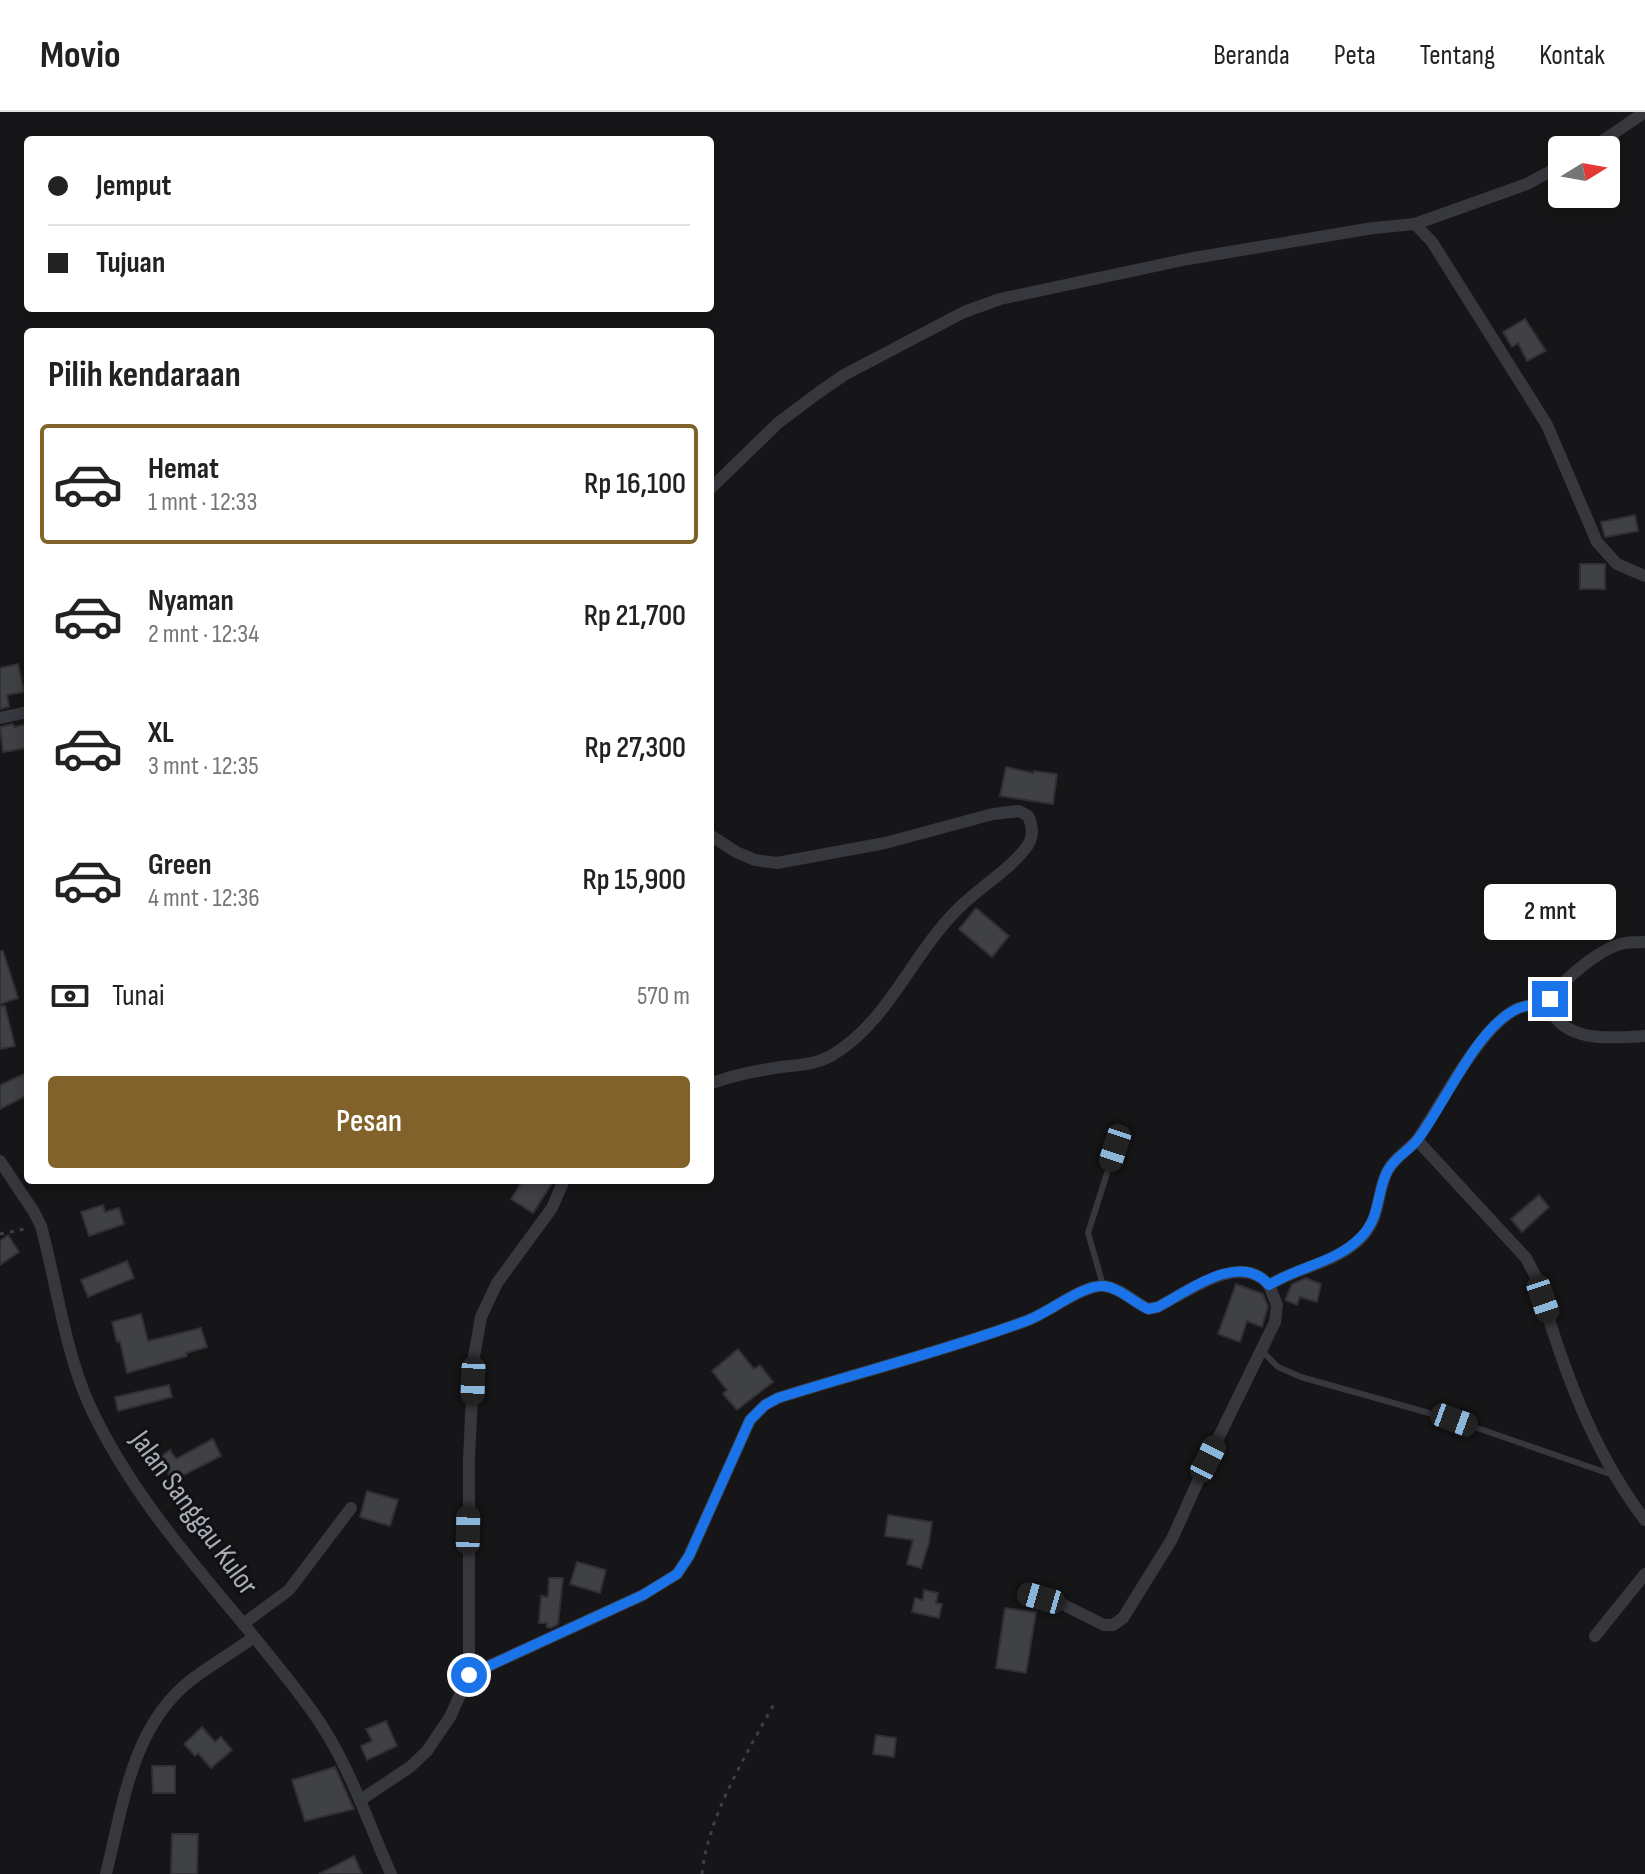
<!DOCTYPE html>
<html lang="id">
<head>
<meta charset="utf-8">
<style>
  body { margin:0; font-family:"Sofia Sans Condensed",sans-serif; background:#f2f2f2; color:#222; height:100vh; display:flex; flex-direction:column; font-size:30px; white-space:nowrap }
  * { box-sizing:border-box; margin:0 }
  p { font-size:26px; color:#767676 }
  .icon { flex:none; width:44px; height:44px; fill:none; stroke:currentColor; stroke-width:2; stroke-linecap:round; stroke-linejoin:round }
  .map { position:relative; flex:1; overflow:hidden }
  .sheet { position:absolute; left:24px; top:216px; width:690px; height:856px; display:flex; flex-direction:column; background:#fff; border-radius:8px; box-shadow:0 4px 12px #0003 }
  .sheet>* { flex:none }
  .banner { position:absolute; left:24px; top:24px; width:690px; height:176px; border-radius:8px; box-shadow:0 4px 12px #0003; display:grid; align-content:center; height:176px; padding:0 24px; background:#fff }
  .needle { width:52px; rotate:79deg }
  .tools { position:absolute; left:1548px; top:24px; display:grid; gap:16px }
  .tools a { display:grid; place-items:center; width:72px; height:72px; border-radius:8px; background:#fff; box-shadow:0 4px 12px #0003; font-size:40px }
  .end { position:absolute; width:36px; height:36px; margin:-18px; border:10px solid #1a73e8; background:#fff; box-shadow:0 0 0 4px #fff }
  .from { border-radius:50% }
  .bubble { position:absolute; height:56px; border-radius:8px; background:#fff; box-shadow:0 4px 12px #0003; font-size:26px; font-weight:600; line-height:56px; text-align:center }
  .car { position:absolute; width:24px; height:48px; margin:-24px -12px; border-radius:10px; box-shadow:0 0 6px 2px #0007; background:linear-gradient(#222 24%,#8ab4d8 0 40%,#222 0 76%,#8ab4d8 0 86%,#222 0) }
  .banner b { display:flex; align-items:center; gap:28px; height:76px; font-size:30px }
  .banner b+b { border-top:2px solid #e0e0e0 }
  .banner i { width:20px; height:20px; background:#222 }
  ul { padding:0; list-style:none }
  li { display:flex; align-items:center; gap:24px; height:120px; margin:0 16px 12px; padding:0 8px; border:4px solid transparent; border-radius:8px }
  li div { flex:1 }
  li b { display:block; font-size:30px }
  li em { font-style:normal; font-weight:600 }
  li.selected { border-color:#80622a }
  li>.icon { width:72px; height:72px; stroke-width:1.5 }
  h2 { padding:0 24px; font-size:36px; line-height:96px }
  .pay { display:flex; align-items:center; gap:20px; height:88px; padding:0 24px; font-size:30px }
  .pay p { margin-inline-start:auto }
  .button { display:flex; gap:16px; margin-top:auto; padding:16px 24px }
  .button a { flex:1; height:92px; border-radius:8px; background:#80622a; color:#fff; font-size:32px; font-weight:600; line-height:92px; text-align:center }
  header { display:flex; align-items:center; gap:48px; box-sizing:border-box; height:112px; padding:0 40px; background:#fff; border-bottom:2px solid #e0e0e0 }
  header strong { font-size:38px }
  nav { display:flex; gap:44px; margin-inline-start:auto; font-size:28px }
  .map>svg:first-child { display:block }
</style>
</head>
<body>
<header>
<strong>Movio</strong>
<nav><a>Beranda</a><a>Peta</a><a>Tentang</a><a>Kontak</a></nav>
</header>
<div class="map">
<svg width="1645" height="1762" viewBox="0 0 1645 1762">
  <rect width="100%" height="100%" fill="#161618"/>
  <!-- building -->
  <g fill="#404145" stroke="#303034" stroke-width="2">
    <polygon points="1525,207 1546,239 1527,249 1518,231 1512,235 1503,220"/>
    <polygon points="1635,403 1638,419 1605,425 1601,410"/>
    <rect x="1580" y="452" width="25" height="25"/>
    <polygon points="18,552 24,580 7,583 9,595 0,597 0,556"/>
    <polygon points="13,612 14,615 28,612 28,636 3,640 0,615"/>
    <polygon points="1006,655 1033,661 1034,659 1057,662 1053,692 1000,684"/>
    <polygon points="976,796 1009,824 992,845 959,817"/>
    <polygon points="0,839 3,839 18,886 0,892"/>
    <polygon points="0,894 5,894 15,934 0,937"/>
    <polygon points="28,960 28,983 0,997 0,973"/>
    <polygon points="523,1068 554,1068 533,1101 511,1087"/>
    <polygon points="1539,1083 1549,1095 1522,1120 1511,1107"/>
    <polygon points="103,1093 105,1100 119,1096 124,1112 89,1124 81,1100"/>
    <polygon points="8,1123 19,1140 0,1153 0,1129"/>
    <polygon points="127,1149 134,1166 88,1185 81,1168"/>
    <polygon points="1306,1166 1321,1172 1317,1190 1300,1185 1297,1193 1285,1188 1292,1172"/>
    <polygon points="1236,1172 1263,1182 1268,1194 1262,1215 1247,1209 1240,1230 1218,1222"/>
    <polygon points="141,1202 148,1229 201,1216 207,1235 186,1241 187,1244 127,1261 120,1229 117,1230 112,1210"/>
    <polygon points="738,1237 754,1257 760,1253 773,1270 737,1298 723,1282 727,1278 712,1259"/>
    <polygon points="169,1273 172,1285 118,1299 115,1285"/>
    <polygon points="213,1327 221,1344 172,1369 160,1345 170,1338 176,1347"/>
    <polygon points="367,1379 398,1388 390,1414 360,1405"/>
    <polygon points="888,1403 932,1410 929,1431 921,1456 907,1452 913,1428 885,1424"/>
    <polygon points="577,1450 606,1458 600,1481 570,1472"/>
    <polygon points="549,1466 563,1466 558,1512 551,1516 547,1515 547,1511 539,1511 541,1484 548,1485"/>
    <polygon points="924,1478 938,1481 936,1491 942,1492 939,1506 912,1500 915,1486 923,1488"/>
    <polygon points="1005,1496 1036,1500 1026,1561 996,1556"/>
    <polygon points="386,1609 397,1634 367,1648 361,1634 372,1629 366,1617"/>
    <polygon points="202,1615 215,1630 221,1625 232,1638 211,1656 198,1641 195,1644 184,1632"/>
    <polygon points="876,1623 896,1626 894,1645 873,1642"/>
    <polygon points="152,1654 175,1654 175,1681 153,1681"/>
    <polygon points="335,1655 354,1697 305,1709 292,1668"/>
    <polygon points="172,1722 198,1722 197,1762 171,1762"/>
    <polygon points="354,1744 362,1762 319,1762"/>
  </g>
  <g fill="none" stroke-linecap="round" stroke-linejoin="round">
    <!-- path -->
    <g stroke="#3d3f44" stroke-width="3" stroke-dasharray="4 6" stroke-linecap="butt">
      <polyline points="0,1122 25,1117"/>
      <path d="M702,1762C707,1706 747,1641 774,1592"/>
    </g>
    <!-- lane -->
    <g stroke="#37383d" stroke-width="6">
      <polyline points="1103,1173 1088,1121 1115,1036"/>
      <polyline points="1262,1239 1278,1255 1301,1265 1454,1308 1613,1363"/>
    </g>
    <!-- street -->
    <g stroke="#37383d" stroke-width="12">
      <polyline points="1589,38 1645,0"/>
      <polyline points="1415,112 1432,130 1547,313 1597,430 1617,452 1645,464"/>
      <polyline points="710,377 778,311 818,281 844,263 964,200 1000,187 1188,147 1373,116 1415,112 1527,72 1562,53"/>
      <polyline points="0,606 28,600"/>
      <path d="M710,723L736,740L755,748L777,751L885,731L993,702L1019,699L1028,704C1033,714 1034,723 1028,733C1013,756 975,778 956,799C912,843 888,909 834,942C819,952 798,953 781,955C756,959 733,963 710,972"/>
      <path d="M1645,830C1637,830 1628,830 1620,832C1598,839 1555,872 1549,893C1562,932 1613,926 1645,924"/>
      <path d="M1417,1028C1441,993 1478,919 1513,899C1524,892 1536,893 1549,893"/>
      <path d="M0,1049L34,1100L41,1114C56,1169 65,1238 88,1290C142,1409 237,1495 312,1599C348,1649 366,1706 391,1762"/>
      <polyline points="1023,1481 1060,1491 1104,1513 1113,1513 1123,1506 1172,1427 1208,1347 1275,1210 1277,1193 1269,1173"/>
      <polyline points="243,1512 289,1478 351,1396"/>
      <polyline points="1595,1524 1645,1462"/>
      <path d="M469,1563L643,1483L677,1462L689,1444L750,1308L765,1293L778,1286C860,1260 945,1239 1026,1209C1047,1202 1083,1172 1104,1174C1120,1176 1134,1190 1148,1197L1158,1195C1187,1180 1241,1139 1269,1173C1298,1155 1333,1152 1359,1128C1382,1106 1375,1085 1387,1060C1393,1047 1408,1038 1417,1028L1526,1146L1536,1165C1561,1250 1591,1338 1645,1408"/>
      <polyline points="362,1687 410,1655 427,1639 450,1605 469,1563 469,1346 474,1245 481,1205 497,1171 552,1096 564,1068"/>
      <path d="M106,1762C123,1693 132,1614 191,1568C211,1553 233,1540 253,1526"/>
    </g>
  </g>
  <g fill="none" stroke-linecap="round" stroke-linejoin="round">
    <!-- route -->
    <path stroke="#1a73e8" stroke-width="10" d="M469,1563L643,1483L677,1462L689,1444L750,1308L765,1293L778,1286C860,1260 945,1239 1026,1209C1047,1202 1083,1172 1104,1174C1120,1176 1133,1190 1148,1197L1158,1195C1187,1180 1240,1138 1269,1173C1299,1154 1336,1151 1361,1125C1381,1105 1376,1080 1388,1058C1395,1045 1410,1038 1418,1027C1445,991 1475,920 1513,899C1524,892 1536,893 1549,893L1550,887"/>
  </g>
  <g text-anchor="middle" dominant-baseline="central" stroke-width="6" stroke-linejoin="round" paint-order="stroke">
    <!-- street labels -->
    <g font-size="30" fill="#a8adb8" stroke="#111113">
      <text transform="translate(194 1401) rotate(54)">Jalan Sanggau Kulor</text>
    </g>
  </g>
</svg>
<div class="tools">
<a><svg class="needle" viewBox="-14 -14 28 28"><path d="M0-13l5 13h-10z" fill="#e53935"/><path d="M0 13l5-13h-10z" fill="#767676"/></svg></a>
</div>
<i class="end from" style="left:469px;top:1563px"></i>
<i class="end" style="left:1550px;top:887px"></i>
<div class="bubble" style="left:1484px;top:772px;width:132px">2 mnt</div>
<i class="car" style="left:1115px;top:1036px;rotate:198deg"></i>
<i class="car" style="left:1543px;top:1187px;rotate:161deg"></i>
<i class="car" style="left:473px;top:1269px;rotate:182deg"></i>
<i class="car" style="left:1454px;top:1308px;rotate:110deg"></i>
<i class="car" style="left:1208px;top:1347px;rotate:27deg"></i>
<i class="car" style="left:468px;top:1418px;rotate:1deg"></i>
<i class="car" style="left:1041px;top:1486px;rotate:286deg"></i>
<div class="banner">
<b><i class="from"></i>Jemput</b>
<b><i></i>Tujuan</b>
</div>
<section class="sheet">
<h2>Pilih kendaraan</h2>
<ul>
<li class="selected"><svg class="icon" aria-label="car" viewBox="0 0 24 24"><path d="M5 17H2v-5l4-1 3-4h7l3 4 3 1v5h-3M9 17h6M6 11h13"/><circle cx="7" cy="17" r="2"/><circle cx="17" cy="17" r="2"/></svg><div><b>Hemat</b><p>1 mnt · 12:33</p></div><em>Rp 16,100</em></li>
<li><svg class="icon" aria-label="car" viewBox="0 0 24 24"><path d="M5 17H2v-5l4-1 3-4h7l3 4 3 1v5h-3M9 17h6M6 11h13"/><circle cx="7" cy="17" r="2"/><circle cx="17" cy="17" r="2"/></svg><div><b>Nyaman</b><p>2 mnt · 12:34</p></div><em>Rp 21,700</em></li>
<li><svg class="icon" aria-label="car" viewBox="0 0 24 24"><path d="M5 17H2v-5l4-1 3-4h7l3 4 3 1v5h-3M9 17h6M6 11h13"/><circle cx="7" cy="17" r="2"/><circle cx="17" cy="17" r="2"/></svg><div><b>XL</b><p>3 mnt · 12:35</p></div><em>Rp 27,300</em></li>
<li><svg class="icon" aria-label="car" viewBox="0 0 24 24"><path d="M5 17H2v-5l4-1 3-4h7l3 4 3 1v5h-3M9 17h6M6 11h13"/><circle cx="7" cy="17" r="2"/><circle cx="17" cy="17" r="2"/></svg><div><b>Green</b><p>4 mnt · 12:36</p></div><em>Rp 15,900</em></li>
</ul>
<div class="pay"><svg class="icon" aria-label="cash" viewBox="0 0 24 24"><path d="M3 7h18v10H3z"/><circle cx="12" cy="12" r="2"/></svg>Tunai<p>570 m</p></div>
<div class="button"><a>Pesan</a></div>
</section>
</div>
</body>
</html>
